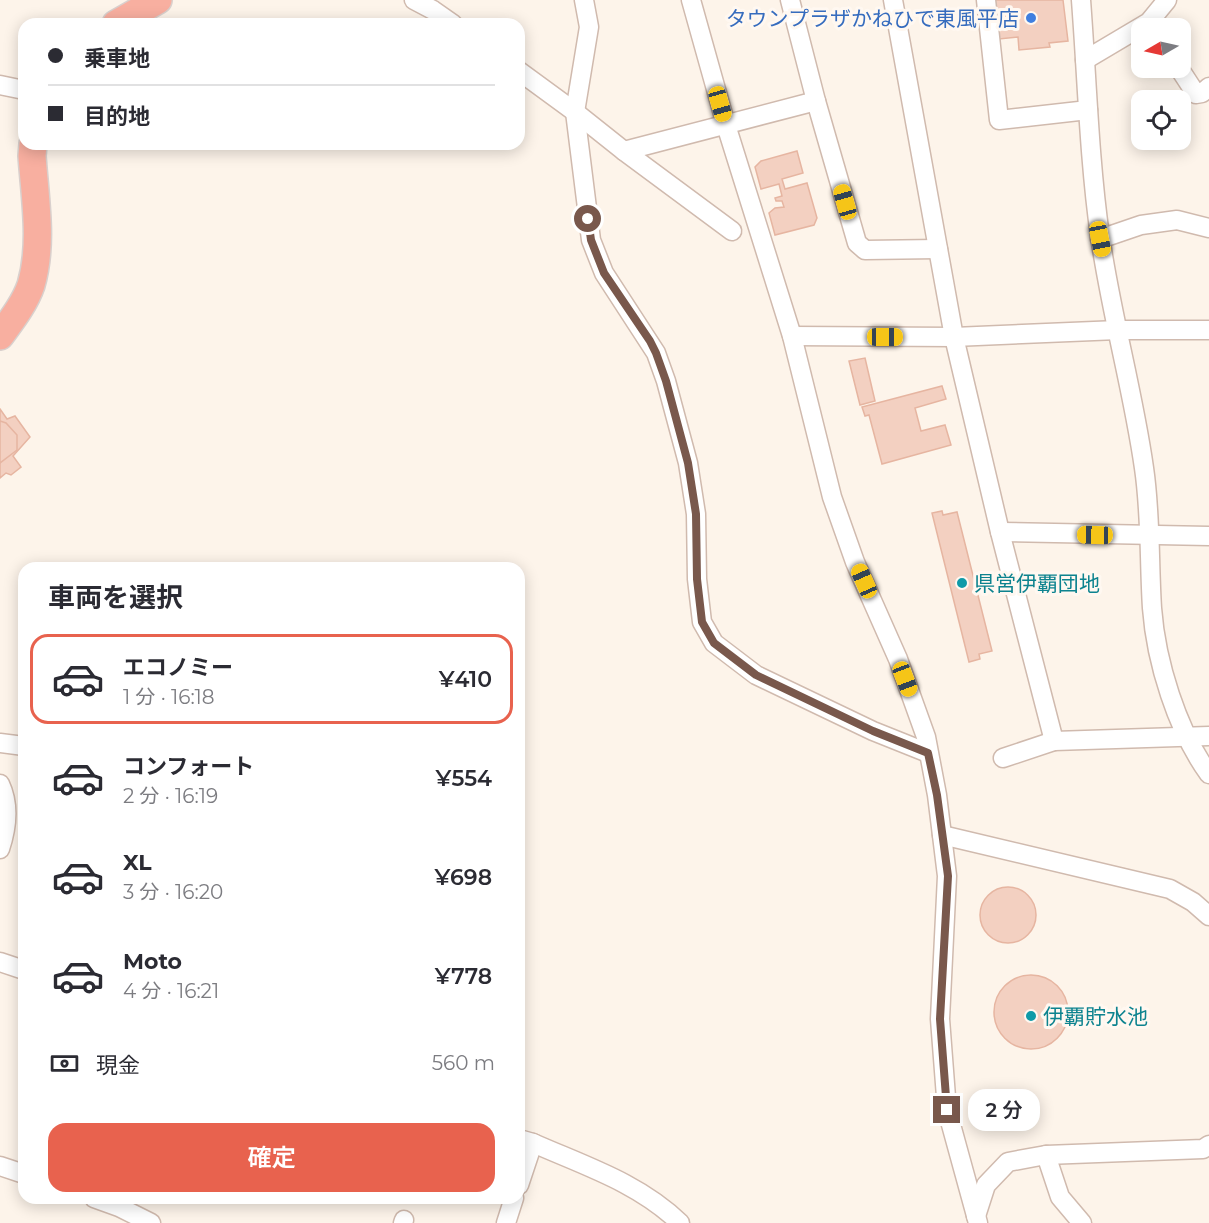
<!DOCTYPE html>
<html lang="ja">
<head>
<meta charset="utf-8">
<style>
  body { margin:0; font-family:Montserrat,"Noto Sans JP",sans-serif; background:#f7f7f7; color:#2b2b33; height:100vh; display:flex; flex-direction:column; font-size:22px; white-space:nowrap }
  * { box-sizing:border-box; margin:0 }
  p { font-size:20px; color:#7c7c81 }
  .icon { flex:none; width:33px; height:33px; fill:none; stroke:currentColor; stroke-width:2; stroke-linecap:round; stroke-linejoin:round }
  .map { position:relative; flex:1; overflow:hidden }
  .drawer { position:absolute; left:18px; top:562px; width:507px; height:642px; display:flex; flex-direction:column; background:#fff; border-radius:18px; box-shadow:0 3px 15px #0003 }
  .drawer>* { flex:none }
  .hud { position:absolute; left:18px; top:18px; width:507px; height:132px; border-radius:18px; box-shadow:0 3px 15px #0003; display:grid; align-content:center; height:132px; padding:0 30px; background:#fff }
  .needle { width:39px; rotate:261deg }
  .tools { position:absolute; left:1131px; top:18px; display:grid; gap:12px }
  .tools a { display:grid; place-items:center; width:60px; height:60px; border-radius:12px; background:#fff; box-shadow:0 3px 15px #0003; font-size:30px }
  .end { position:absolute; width:27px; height:27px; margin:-14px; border:8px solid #79584c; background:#fff; box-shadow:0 0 0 3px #fff }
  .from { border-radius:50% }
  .bubble { position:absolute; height:42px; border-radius:18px; background:#fff; box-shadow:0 3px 15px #0003; font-size:20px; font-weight:600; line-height:42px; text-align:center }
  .car { position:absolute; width:18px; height:36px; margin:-18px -9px; border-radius:8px; box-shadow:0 0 4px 2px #0007; background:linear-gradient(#f5c518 24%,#345 0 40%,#f5c518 0 76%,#345 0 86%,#f5c518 0) }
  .hud b { display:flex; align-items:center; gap:21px; height:57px; font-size:22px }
  .hud b+b { border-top:2px solid #e1e1e2 }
  .hud i { width:15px; height:15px; background:#2b2b33 }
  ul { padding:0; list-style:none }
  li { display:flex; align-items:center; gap:18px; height:90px; margin:0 12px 9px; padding:0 18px; border:3px solid transparent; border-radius:18px }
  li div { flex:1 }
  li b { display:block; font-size:22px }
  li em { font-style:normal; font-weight:600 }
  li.on { border-color:#e8624e }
  li>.icon { width:54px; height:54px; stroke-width:1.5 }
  h2 { padding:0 30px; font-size:27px; line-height:72px }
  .pay { display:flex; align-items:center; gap:15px; height:66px; padding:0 30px; font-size:22px }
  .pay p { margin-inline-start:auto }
  .button { display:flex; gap:12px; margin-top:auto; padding:12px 30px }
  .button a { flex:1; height:69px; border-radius:18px; background:#e8624e; color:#fff; font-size:24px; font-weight:600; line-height:69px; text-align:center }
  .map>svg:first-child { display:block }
</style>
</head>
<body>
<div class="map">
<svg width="1209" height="1223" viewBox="0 0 1209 1223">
  <rect width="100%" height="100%" fill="#fdf4ea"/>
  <!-- building -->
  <g fill="#f3d0c1" stroke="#e6b5a1" stroke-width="1.5">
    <polygon points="994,0 1063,0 1068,41 1049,43 1050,47 1019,50 1018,37 999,39"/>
    <polygon points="797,151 803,173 782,179 785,189 807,183 817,218 814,225 775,235 769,213 775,208 784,207 782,201 776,201 775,198 782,196 779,184 761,189 755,167 761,161"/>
    <polygon points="865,358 875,401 860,405 849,361"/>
    <polygon points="942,386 946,399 915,408 921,431 945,425 951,445 882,464 869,415 865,416 862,407"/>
    <polygon points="0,409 7,419 15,416 30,437 13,456 21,467 11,475 6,473 0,478"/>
    <polygon points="0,421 6,423 17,435 17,450 0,463"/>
    <polygon points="942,511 943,515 957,512 992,651 979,654 980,659 969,662 932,513"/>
    <circle cx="1008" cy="915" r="28"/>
    <circle cx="1031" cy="1012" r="37"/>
  </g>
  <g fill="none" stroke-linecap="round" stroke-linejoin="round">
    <defs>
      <g id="minor">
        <polyline points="414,0 433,10 453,24"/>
        <polyline points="584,0 589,27 575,112 591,240 604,273 656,353 666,381 688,463 696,514 697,579 702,622 714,643 756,675 873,731 928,753"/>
        <polyline points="691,0 726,125 792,336 832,497 855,562 898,659 926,737 937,795 947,876 940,1019 947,1110 978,1223"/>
        <polyline points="893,0 954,337 1000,532 1054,741"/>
        <polyline points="986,0 999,120 1088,110"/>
        <path d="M1081,0C1087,78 1089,158 1100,236C1111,314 1133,390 1144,468C1151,515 1149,561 1152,608C1156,662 1177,730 1209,774"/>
        <polyline points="1085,60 1149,22 1167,0"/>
        <polyline points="1179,68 1196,94 1202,93 1209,87"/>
        <polyline points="519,71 575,112 624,151 816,101 790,0"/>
        <polyline points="0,85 24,90"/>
        <polyline points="816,101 857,243 865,250 938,249"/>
        <polyline points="624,151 732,231"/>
        <polyline points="1100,239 1141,225 1177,220 1209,228"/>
        <polyline points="792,336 954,337 1118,330 1209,330"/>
        <polyline points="1000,532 1209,536"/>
        <polyline points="0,743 24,746"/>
        <polyline points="1003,758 1054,741 1209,736"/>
        <path d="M0,784C10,805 7,828 0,849"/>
        <polyline points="942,835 1170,889 1193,902 1209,916"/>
        <polyline points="0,962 24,970"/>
        <polyline points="519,1139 533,1143 519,1185"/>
        <path d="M533,1143C585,1166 639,1183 680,1223"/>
        <polyline points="1046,1155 1060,1197 1082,1223"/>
        <polyline points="0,1166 24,1174"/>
        <polyline points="94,1198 119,1207 151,1223"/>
        <polyline points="976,1216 986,1185 1008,1162 1046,1155 1203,1149 1209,1145"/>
        <polyline points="403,1223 404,1220"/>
        <polyline points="506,1223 514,1198"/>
      </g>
      <g id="highway">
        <polyline points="116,24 158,0"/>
        <path d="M0,336C11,321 25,303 31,285C43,244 35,198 32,156L33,144"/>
      </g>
    </defs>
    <!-- minor casing -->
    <use href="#minor" stroke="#d0baae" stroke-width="21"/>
    <!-- highway casing -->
    <use href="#highway" stroke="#d9d0cd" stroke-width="30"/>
    <!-- minor -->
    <use href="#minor" stroke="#fff" stroke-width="18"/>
    <!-- highway -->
    <use href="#highway" stroke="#f8afa0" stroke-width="27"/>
  </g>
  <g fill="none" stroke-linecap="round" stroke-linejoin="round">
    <!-- route -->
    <polyline stroke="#79584c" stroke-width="8" points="588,219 591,240 604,273 650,341 656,353 666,381 688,463 696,514 697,579 702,622 714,643 756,675 873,731 928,753 937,795 948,876 940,1019 947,1110"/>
  </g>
  <!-- markers -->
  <circle fill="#3f7fe0" stroke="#fff8f1" stroke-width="2" cx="1031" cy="18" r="6"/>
  <g fill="#0f9aa8" stroke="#fff8f1" stroke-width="2">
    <circle cx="962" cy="583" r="6"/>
    <circle cx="1031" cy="1016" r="6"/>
  </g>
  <g text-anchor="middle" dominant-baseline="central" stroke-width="6" stroke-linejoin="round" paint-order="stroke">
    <!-- shop labels -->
    <g font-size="21" fill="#366cbe" stroke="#fff8f1" text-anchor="end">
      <text x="1019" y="18">タウンプラザかねひで東風平店</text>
    </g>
    <!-- culture labels -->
    <g font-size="21" fill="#0d838f" stroke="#fff8f1" text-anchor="start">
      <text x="974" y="583">県営伊覇団地</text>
      <text x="1043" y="1016">伊覇貯水池</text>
    </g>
  </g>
</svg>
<div class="tools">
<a><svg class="needle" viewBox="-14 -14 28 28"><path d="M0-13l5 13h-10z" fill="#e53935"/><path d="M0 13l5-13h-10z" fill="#7c7c81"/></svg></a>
<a><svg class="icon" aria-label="locate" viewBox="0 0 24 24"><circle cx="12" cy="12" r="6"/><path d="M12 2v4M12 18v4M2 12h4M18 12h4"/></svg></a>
</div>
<i class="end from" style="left:588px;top:219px"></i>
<i class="end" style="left:947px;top:1110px"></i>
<div class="bubble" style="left:968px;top:1089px;width:72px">2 分</div>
<i class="car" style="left:720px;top:104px;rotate:164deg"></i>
<i class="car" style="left:845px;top:202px;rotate:344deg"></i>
<i class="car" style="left:1100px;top:239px;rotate:169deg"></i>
<i class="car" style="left:885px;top:337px;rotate:90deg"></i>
<i class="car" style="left:1095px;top:535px;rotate:271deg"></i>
<i class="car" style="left:864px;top:581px;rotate:336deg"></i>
<i class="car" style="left:905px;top:679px;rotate:159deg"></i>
<div class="hud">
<b><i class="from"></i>乗車地</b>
<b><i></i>目的地</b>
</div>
<section class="drawer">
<h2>車両を選択</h2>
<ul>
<li class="on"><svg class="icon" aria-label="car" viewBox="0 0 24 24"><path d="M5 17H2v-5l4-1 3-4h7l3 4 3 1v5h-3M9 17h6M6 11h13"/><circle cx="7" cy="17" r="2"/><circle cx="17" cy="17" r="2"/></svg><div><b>エコノミー</b><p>1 分 · 16:18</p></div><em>¥410</em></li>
<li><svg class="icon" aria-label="car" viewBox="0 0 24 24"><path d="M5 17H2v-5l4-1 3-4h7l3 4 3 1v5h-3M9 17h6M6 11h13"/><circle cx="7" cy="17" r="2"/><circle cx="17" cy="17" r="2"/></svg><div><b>コンフォート</b><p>2 分 · 16:19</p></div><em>¥554</em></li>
<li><svg class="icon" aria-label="car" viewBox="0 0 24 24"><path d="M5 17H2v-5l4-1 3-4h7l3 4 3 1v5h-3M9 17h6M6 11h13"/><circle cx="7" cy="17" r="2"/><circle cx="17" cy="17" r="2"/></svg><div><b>XL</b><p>3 分 · 16:20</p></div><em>¥698</em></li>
<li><svg class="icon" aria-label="car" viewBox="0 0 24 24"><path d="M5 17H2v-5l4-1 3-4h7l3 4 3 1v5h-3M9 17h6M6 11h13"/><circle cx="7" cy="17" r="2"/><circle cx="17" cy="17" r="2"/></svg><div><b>Moto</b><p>4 分 · 16:21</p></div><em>¥778</em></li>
</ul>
<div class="pay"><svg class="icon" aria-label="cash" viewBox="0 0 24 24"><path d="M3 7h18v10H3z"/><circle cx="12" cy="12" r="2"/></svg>現金<p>560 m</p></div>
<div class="button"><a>確定</a></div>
</section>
</div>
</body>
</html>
